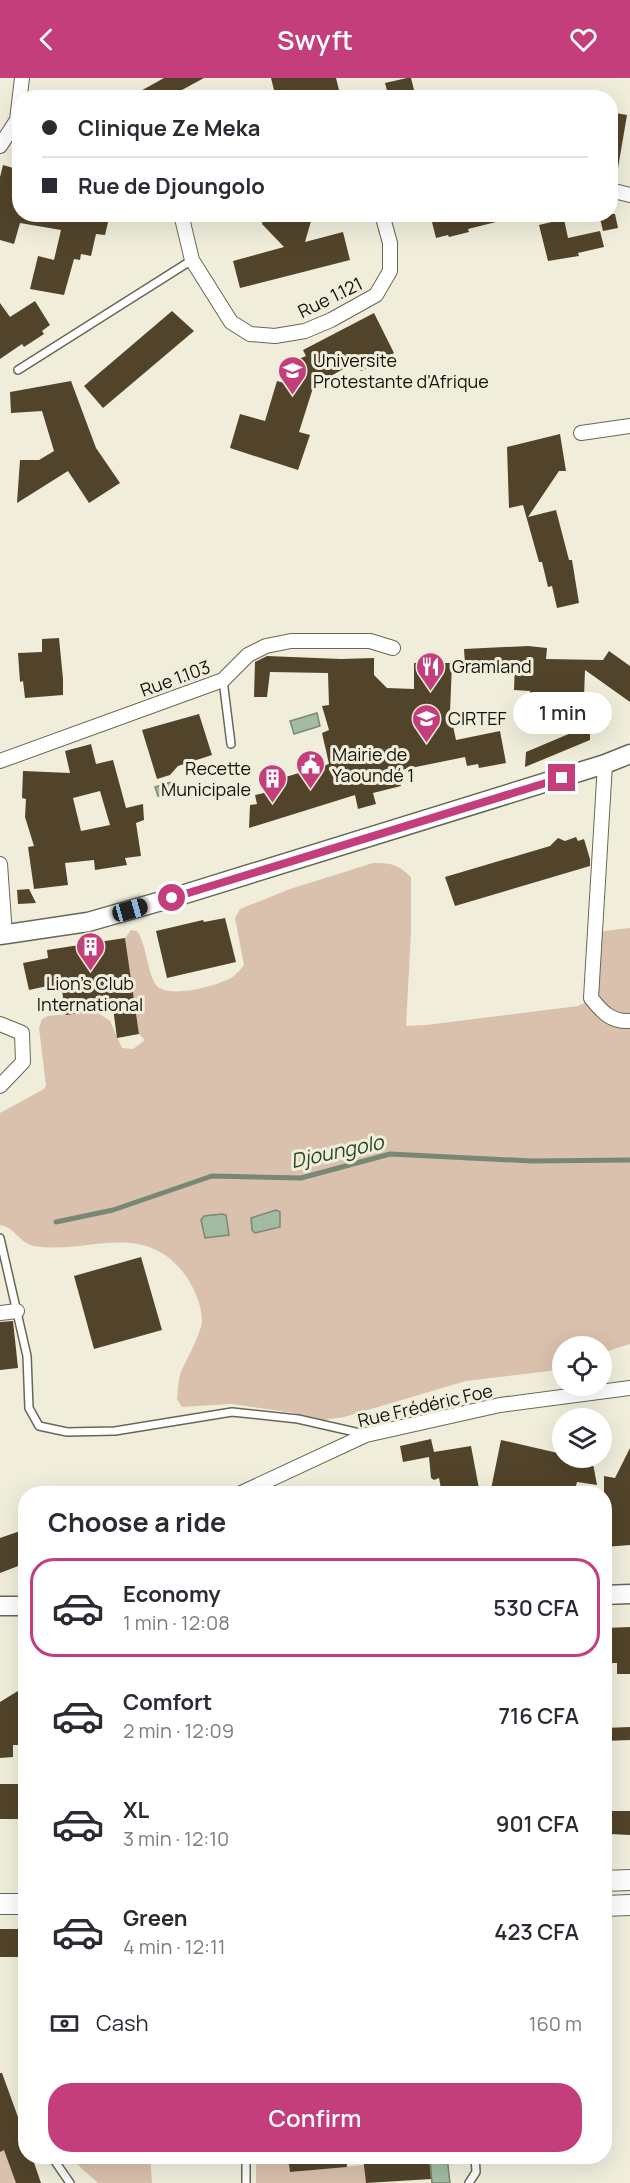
<!DOCTYPE html>
<html lang="en">
<head>
<meta charset="utf-8">
<style>
  body { margin:0; font-family:Manrope,sans-serif; background:#f2f2f3; color:#2b2b33; height:100vh; display:flex; flex-direction:column; font-size:22px; white-space:nowrap }
  * { box-sizing:border-box; margin:0 }
  p { font-size:20px; color:#7c7c81 }
  .icon { flex:none; width:33px; height:33px; fill:none; stroke:currentColor; stroke-width:2; stroke-linecap:round; stroke-linejoin:round }
  .map { position:relative; flex:1; overflow:hidden }
  .sheet { position:absolute; left:18px; top:1408px; width:594px; height:678px; display:flex; flex-direction:column; background:#fff; border-radius:24px; box-shadow:0 6px 24px #0002 }
  .sheet>* { flex:none }
  .banner { position:absolute; left:12px; top:12px; width:606px; height:132px; border-radius:24px; box-shadow:0 6px 24px #0002; display:grid; align-content:center; height:132px; padding:0 30px; background:#fff }
  .controls { position:absolute; left:552px; top:1258px; display:grid; gap:12px }
  .controls a { display:grid; place-items:center; width:60px; height:60px; border-radius:50%; background:#fff; box-shadow:0 6px 24px #0002; font-size:30px }
  .end { position:absolute; width:27px; height:27px; margin:-14px; border:8px solid #c53e7c; background:#fff; box-shadow:0 0 0 3px #fff }
  .from { border-radius:50% }
  .bubble { position:absolute; height:42px; border-radius:21px; background:#fff; box-shadow:0 6px 24px #0002; font-size:20px; font-weight:600; line-height:42px; text-align:center }
  .car { position:absolute; width:18px; height:36px; margin:-18px -9px; border-radius:8px; box-shadow:0 0 4px 2px #0007; background:linear-gradient(#222 24%,#8ab4d8 0 40%,#222 0 76%,#8ab4d8 0 86%,#222 0) }
  .banner b { display:flex; align-items:center; gap:21px; height:57px; font-size:22px }
  .banner b+b { border-top:2px solid #e1e1e2 }
  .banner i { width:15px; height:15px; background:#2b2b33 }
  ul { padding:0; list-style:none }
  li { display:flex; align-items:center; gap:18px; height:99px; margin:0 12px 9px; padding:0 18px; border:3px solid transparent; border-radius:24px }
  li div { flex:1 }
  li b { display:block; font-size:22px }
  li em { font-style:normal; font-weight:600 }
  li.active { border-color:#c53e7c }
  li>.icon { width:54px; height:54px; stroke-width:1.5 }
  h2 { padding:0 30px; font-size:27px; line-height:72px }
  .pay { display:flex; align-items:center; gap:15px; height:66px; padding:0 30px; font-size:22px }
  .pay p { margin-inline-start:auto }
  .cta { display:flex; gap:12px; margin-top:auto; padding:12px 30px }
  .cta a { flex:1; height:69px; border-radius:24px; background:#c53e7c; color:#fff; font-size:24px; font-weight:600; line-height:69px; text-align:center }
  header { display:flex; justify-content:space-between; align-items:center; height:78px; padding:0 30px; background:#c53e7c; color:#fff; font-size:27px; font-weight:600 }
  .map>svg:first-child { display:block }
</style>
</head>
<body>
<header><svg class="icon" aria-label="back" viewBox="0 0 24 24"><path d="M15 5l-7 7 7 7"/></svg>Swyft<svg class="icon" aria-label="heart" viewBox="0 0 24 24"><path d="M12 20l-8-8c-3-5 5-10 8-4 3-6 11-1 8 4z"/></svg></header>
<div class="map">
<svg width="630" height="2105" viewBox="0 0 630 2105">
  <rect width="100%" height="100%" fill="#f0eedb"/>
  <!-- green -->
  <g fill="#dac1ad">
    <path d="M373,785C392,785 397,786 411,799V854L406,948L426,947L578,928L584,925L597,859L604,853L630,850V1266L602,1275V1269H562V1291L558,1292L466,1303L344,1339L324,1342L294,1335L231,1326L182,1329L177,1321C178,1313 178,1303 181,1294C186,1283 202,1253 202,1243C202,1226 192,1205 182,1193C140,1142 87,1177 34,1168C19,1165 15,1149 0,1147V1035L44,1011L46,1008L39,950L42,941L48,938L95,933L110,943L122,970L133,971L145,962L139,956L125,860L131,852L137,853C147,867 148,901 158,909C172,920 216,908 231,900C236,897 240,892 244,887L235,840L240,831L290,811Z"/>
    <polygon points="0,2058 16,2105 0,2105"/>
    <polygon points="69,2079 150,2079 152,2105 98,2105"/>
    <polygon points="256,2079 288,2079 290,2094 364,2087 366,2105 256,2105"/>
  </g>
  <!-- water -->
  <g fill="#a3bba3" stroke="#788876" stroke-width="1.5">
    <polygon points="317,635 320,648 294,656 290,643"/>
    <polygon points="175,703 178,713 158,718 155,709"/>
    <polygon points="276,1132 280,1134 280,1149 255,1155 252,1152 251,1140"/>
    <polygon points="222,1136 226,1137 229,1157 205,1160 201,1142 204,1138"/>
    <polygon points="430,2079 447,2079 450,2105 432,2105"/>
  </g>
  <g fill="none" stroke-linecap="round" stroke-linejoin="round">
    <!-- stream -->
    <polyline stroke="#788876" stroke-width="5" points="56,1144 113,1132 212,1098 301,1100 390,1076 532,1083 630,1082"/>
  </g>
  <!-- building -->
  <g fill="#52442a" fill-rule="evenodd">
    <polygon points="164,0 204,0 167,20 128,20"/>
    <polygon points="271,0 336,0 341,20 276,20"/>
    <polygon points="407,0 411,0 416,20 389,20 385,5"/>
    <polygon points="610,34 627,37 618,90 610,89"/>
    <polygon points="3,87 20,92 20,136 110,136 105,157 96,156 91,178 81,176 80,182 74,181 64,217 30,211 38,178 54,182 61,152 20,145 14,166 0,162 0,99"/>
    <polygon points="264,136 313,136 305,164 343,154 350,182 240,210 233,183 284,169 262,146"/>
    <polygon points="430,136 507,136 508,141 468,151 469,154 449,159 448,157 436,160"/>
    <polygon points="599,136 615,136 618,150 603,153"/>
    <polygon points="564,141 568,160 600,153 604,169 578,175 579,178 548,183 539,147"/>
    <polygon points="35,223 50,247 42,253 44,256 24,269 22,266 0,281 0,225 10,239"/>
    <polygon points="172,233 194,253 103,330 84,308"/>
    <polygon points="374,235 394,275 361,293 356,284 320,304 312,313 299,354 310,357 298,392 230,370 240,336 265,343 277,303 284,305 289,285 306,278 303,272"/>
    <polygon points="71,303 96,370 120,405 89,425 68,393 17,425 20,382 39,382 54,373 42,333 11,335 10,314"/>
    <polygon points="560,356 566,393 559,393 528,439 556,432 569,482 572,482 579,525 557,530 552,508 548,509 542,484 539,484 523,427 509,430 507,369"/>
    <polygon points="59,560 63,601 63,617 25,620 23,603 20,604 18,575 42,574 42,561"/>
    <polygon points="528,568 547,570 546,581 603,582 609,573 630,588 630,624 585,592 583,645 528,645 530,613 514,612 515,584 465,586 464,571"/>
    <polygon points="267,578 341,581 374,580 374,597 387,610 414,611 414,585 452,585 450,634 456,662 500,653 506,685 479,690 478,686 467,688 465,679 396,693 401,708 373,715 376,726 358,731 355,717 249,750 250,727 257,726 255,717 264,715 262,706 329,686 322,655 329,652 322,628 329,627 328,595 270,594 267,619 254,619 255,584"/>
    <polygon points="199,636 212,677 178,688 170,697 157,701 142,652"/>
    <polygon points="590,647 590,662 525,689 526,674"/>
    <path d="M91,666L96,686L113,682L126,730L143,726L144,742L136,745L141,778L125,780L127,787L95,792L94,782L65,785L68,807L34,811L28,769L34,768L25,739L26,721L22,720L23,693L70,695L65,673ZM100,713L110,747L81,753L73,720Z"/>
    <polygon points="576,759 578,763 584,761 590,781 590,788 455,828 445,799 550,768 558,760 565,763"/>
    <polygon points="29,811 36,825 18,826 17,812"/>
    <polygon points="225,840 236,884 167,900 156,853 203,842 204,844"/>
    <polygon points="125,860 139,956 117,960 113,930 66,937 62,913 53,915 52,907 29,912 23,885 48,880 47,872"/>
    <polygon points="141,1179 162,1252 94,1271 74,1198"/>
    <polygon points="13,1243 18,1290 0,1292 0,1244"/>
    <polygon points="431,1361 434,1374 471,1368 480,1416 442,1416 439,1400 434,1402 431,1400 429,1379 403,1384 400,1368"/>
    <polygon points="501,1362 562,1376 562,1380 592,1380 597,1407 577,1404 574,1416 490,1416"/>
    <polygon points="630,1370 630,1467 604,1469 604,1398 615,1400"/>
    <polygon points="26,1451 26,1485 0,1495 0,1460"/>
    <polygon points="630,1549 630,1596 617,1596 617,1585 604,1585 604,1550"/>
    <polygon points="26,1608 26,1667 13,1667 13,1679 0,1680 0,1624"/>
    <polygon points="630,1649 630,1662 604,1663 604,1650"/>
    <rect x="0" y="1706" width="26" height="35"/>
    <polygon points="611,1733 630,1733 630,1757 610,1756"/>
    <rect x="0" y="1851" width="26" height="28"/>
    <polygon points="0,1995 2,1995 26,2061 26,2079 32,2079 41,2105 16,2105 4,2072 0,2074"/>
    <polygon points="288,2079 346,2079 347,2089 290,2094"/>
    <polygon points="363,2079 429,2079 431,2101 366,2105"/>
  </g>
  <g fill="none" stroke-linecap="round" stroke-linejoin="round">
    <defs>
      <g id="service">
        <polyline points="18,292 192,182"/>
        <polyline points="223,602 231,666"/>
        <polyline points="0,1160 27,1278 29,1330 39,1348 67,1354 115,1353 232,1334 298,1341 364,1356"/>
        <polyline points="52,2079 70,2105"/>
        <polyline points="246,2105 246,2079"/>
        <polyline points="469,2105 476,2094 475,2079"/>
      </g>
      <g id="minor">
        <polyline points="0,68 17,42 22,0"/>
        <polyline points="610,112 630,117"/>
        <polyline points="181,136 192,182 231,244 250,256 275,258 305,253 331,242 376,217 390,193 390,165 382,136"/>
        <polyline points="581,355 630,348"/>
        <polyline points="0,683 223,602 248,577 266,568 291,563 370,563 393,570"/>
        <path d="M605,686L591,920C602,934 611,944 630,943"/>
        <polyline points="0,786 5,857"/>
        <polyline points="0,946 22,955 23,984 0,1008"/>
        <polyline points="0,1235 17,1233"/>
        <polyline points="239,1416 366,1357 500,1327 630,1310"/>
      </g>
      <g id="tertiary">
        <polyline points="0,857 88,844 172,820 605,686 630,676"/>
        <polyline points="604,1517 630,1516"/>
        <polyline points="0,1528 26,1528"/>
      </g>
      <g id="secondary">
        <polyline points="604,1803 630,1802"/>
        <polyline points="0,1826 26,1826"/>
        <polyline points="604,1828 630,1827"/>
      </g>
    </defs>
    <!-- service casing -->
    <use href="#service" stroke="#686756" stroke-width="10"/>
    <!-- minor casing -->
    <use href="#minor" stroke="#686756" stroke-width="16"/>
    <!-- tertiary casing -->
    <use href="#tertiary" stroke="#686756" stroke-width="21"/>
    <!-- secondary casing -->
    <use href="#secondary" stroke="#686756" stroke-width="22"/>
    <!-- service -->
    <use href="#service" stroke="#fff" stroke-width="7"/>
    <!-- minor -->
    <use href="#minor" stroke="#fff" stroke-width="14"/>
    <!-- tertiary -->
    <use href="#tertiary" stroke="#fff" stroke-width="18"/>
    <!-- secondary -->
    <use href="#secondary" stroke="#fff" stroke-width="20"/>
  </g>
  <g fill="none" stroke-linecap="round" stroke-linejoin="round">
    <!-- route -->
    <polyline stroke="#c53e7c" stroke-width="8" points="172,820 562,700"/>
  </g>
  <!-- icons -->
  <defs>
    <symbol id="university-pin" viewBox="-11 -11 22 30"><path d="M0 17L-7.5 6A9.5 9.5 0 1 1 7.5 6Z" fill="#c53e7c" stroke="#f0eedb"/><path d="M0-5L7-2L0 1L-7-2ZM-4 1L0 2.5L4 1V4Q0 6-4 4Z" fill="#fff"/></symbol>
    <symbol id="restaurant-pin" viewBox="-11 -11 22 30"><path d="M0 17L-7.5 6A9.5 9.5 0 1 1 7.5 6Z" fill="#c53e7c" stroke="#f0eedb"/><path d="M-5-6h1v4h1v-4h1v4h1v-4h1v5L-1.5 .5V6h-2V.5L-5-1ZM5-6V6H3V1.5H1.5Q1.5-4 5-6Z" fill="#fff"/></symbol>
    <symbol id="school-pin" viewBox="-11 -11 22 30"><path d="M0 17L-7.5 6A9.5 9.5 0 1 1 7.5 6Z" fill="#c53e7c" stroke="#f0eedb"/><path d="M0-5L7-2L0 1L-7-2ZM-4 1L0 2.5L4 1V4Q0 6-4 4Z" fill="#fff"/></symbol>
    <symbol id="civic-pin" viewBox="-11 -11 22 30"><path d="M0 17L-7.5 6A9.5 9.5 0 1 1 7.5 6Z" fill="#c53e7c" stroke="#f0eedb"/><path d="M-.6-6.5H3V-4.5H.6V-3L4-1V1h2V6H-6V1h2V-1L-.6-3ZM-1.2 2.5V6h2.4V2.5Z" fill="#fff"/></symbol>
    <symbol id="building-pin" viewBox="-11 -11 22 30"><path d="M0 17L-7.5 6A9.5 9.5 0 1 1 7.5 6Z" fill="#c53e7c" stroke="#f0eedb"/><path d="M-4-6H4V6H1V3H-1V6H-4ZM-2.5-4.3h1.7v1.8h-1.7ZM.8-4.3h1.7v1.8H.8ZM-2.5-1h1.7V.8h-1.7ZM.8-1h1.7V.8H.8Z" fill="#fff"/></symbol>
  </defs>
  <g fill-rule="evenodd">
    <use href="#university-pin" x="276" y="276" width="33" height="45"/>
    <use href="#restaurant-pin" x="414" y="572" width="33" height="45"/>
    <use href="#school-pin" x="410" y="624" width="33" height="45"/>
    <use href="#civic-pin" x="294" y="670" width="33" height="45"/>
    <use href="#building-pin" x="256" y="684" width="33" height="45"/>
    <use href="#building-pin" x="74" y="852" width="33" height="45"/>
  </g>
  <g text-anchor="middle" dominant-baseline="central" stroke-width="6" stroke-linejoin="round" paint-order="stroke">
    <!-- street labels -->
    <g font-size="18" fill="#13120c" stroke="#f0eedb">
      <text transform="translate(330 219) rotate(-26)">Rue 1.121</text>
      <text transform="translate(175 600) rotate(-20)">Rue 1.103</text>
      <text transform="translate(425 1327) rotate(-13)">Rue Frédéric Foe</text>
    </g>
    <!-- poi labels -->
    <g font-size="18" fill="#13120c" stroke="#f0eedb" text-anchor="start">
      <text x="313" y="282">Universite<tspan x="313" dy="21">Protestante d'Afrique</tspan></text>
      <text x="452" y="588">Gramland</text>
      <text x="448" y="640">CIRTEF</text>
      <text x="332" y="676">Mairie de<tspan x="332" dy="21">Yaoundé 1</tspan></text>
      <text x="251" y="690" text-anchor="end">Recette<tspan x="251" dy="21">Municipale</tspan></text>
      <text x="90" y="905" text-anchor="middle">Lion's Club<tspan x="90" dy="21">International</tspan></text>
    </g>
    <!-- water labels -->
    <g font-size="20" font-style="italic" fill="#214723" stroke="#f0eedb">
      <text transform="translate(337 1073) rotate(-12)">Djoungolo</text>
    </g>
  </g>
</svg>
<div class="controls">
<a><svg class="icon" aria-label="locate" viewBox="0 0 24 24"><circle cx="12" cy="12" r="6"/><path d="M12 2v4M12 18v4M2 12h4M18 12h4"/></svg></a>
<a><svg class="icon" aria-label="layers" viewBox="0 0 24 24"><path d="M12 4l9 5-9 5-9-5zM3 14l9 5 9-5"/></svg></a>
</div>
<i class="end from" style="left:172px;top:820px"></i>
<i class="end" style="left:562px;top:700px"></i>
<div class="bubble" style="left:513px;top:614px;width:99px">1 min</div>
<i class="car" style="left:130px;top:832px;rotate:74deg"></i>
<div class="banner">
<b><i class="from"></i>Clinique Ze Meka</b>
<b><i></i>Rue de Djoungolo</b>
</div>
<section class="sheet">
<h2>Choose a ride</h2>
<ul>
<li class="active"><svg class="icon" aria-label="car" viewBox="0 0 24 24"><path d="M5 17H2v-5l4-1 3-4h7l3 4 3 1v5h-3M9 17h6M6 11h13"/><circle cx="7" cy="17" r="2"/><circle cx="17" cy="17" r="2"/></svg><div><b>Economy</b><p>1 min · 12:08</p></div><em>530 CFA</em></li>
<li><svg class="icon" aria-label="car" viewBox="0 0 24 24"><path d="M5 17H2v-5l4-1 3-4h7l3 4 3 1v5h-3M9 17h6M6 11h13"/><circle cx="7" cy="17" r="2"/><circle cx="17" cy="17" r="2"/></svg><div><b>Comfort</b><p>2 min · 12:09</p></div><em>716 CFA</em></li>
<li><svg class="icon" aria-label="car" viewBox="0 0 24 24"><path d="M5 17H2v-5l4-1 3-4h7l3 4 3 1v5h-3M9 17h6M6 11h13"/><circle cx="7" cy="17" r="2"/><circle cx="17" cy="17" r="2"/></svg><div><b>XL</b><p>3 min · 12:10</p></div><em>901 CFA</em></li>
<li><svg class="icon" aria-label="car" viewBox="0 0 24 24"><path d="M5 17H2v-5l4-1 3-4h7l3 4 3 1v5h-3M9 17h6M6 11h13"/><circle cx="7" cy="17" r="2"/><circle cx="17" cy="17" r="2"/></svg><div><b>Green</b><p>4 min · 12:11</p></div><em>423 CFA</em></li>
</ul>
<div class="pay"><svg class="icon" aria-label="cash" viewBox="0 0 24 24"><path d="M3 7h18v10H3z"/><circle cx="12" cy="12" r="2"/></svg>Cash<p>160 m</p></div>
<div class="cta"><a>Confirm</a></div>
</section>
</div>
</body>
</html>
